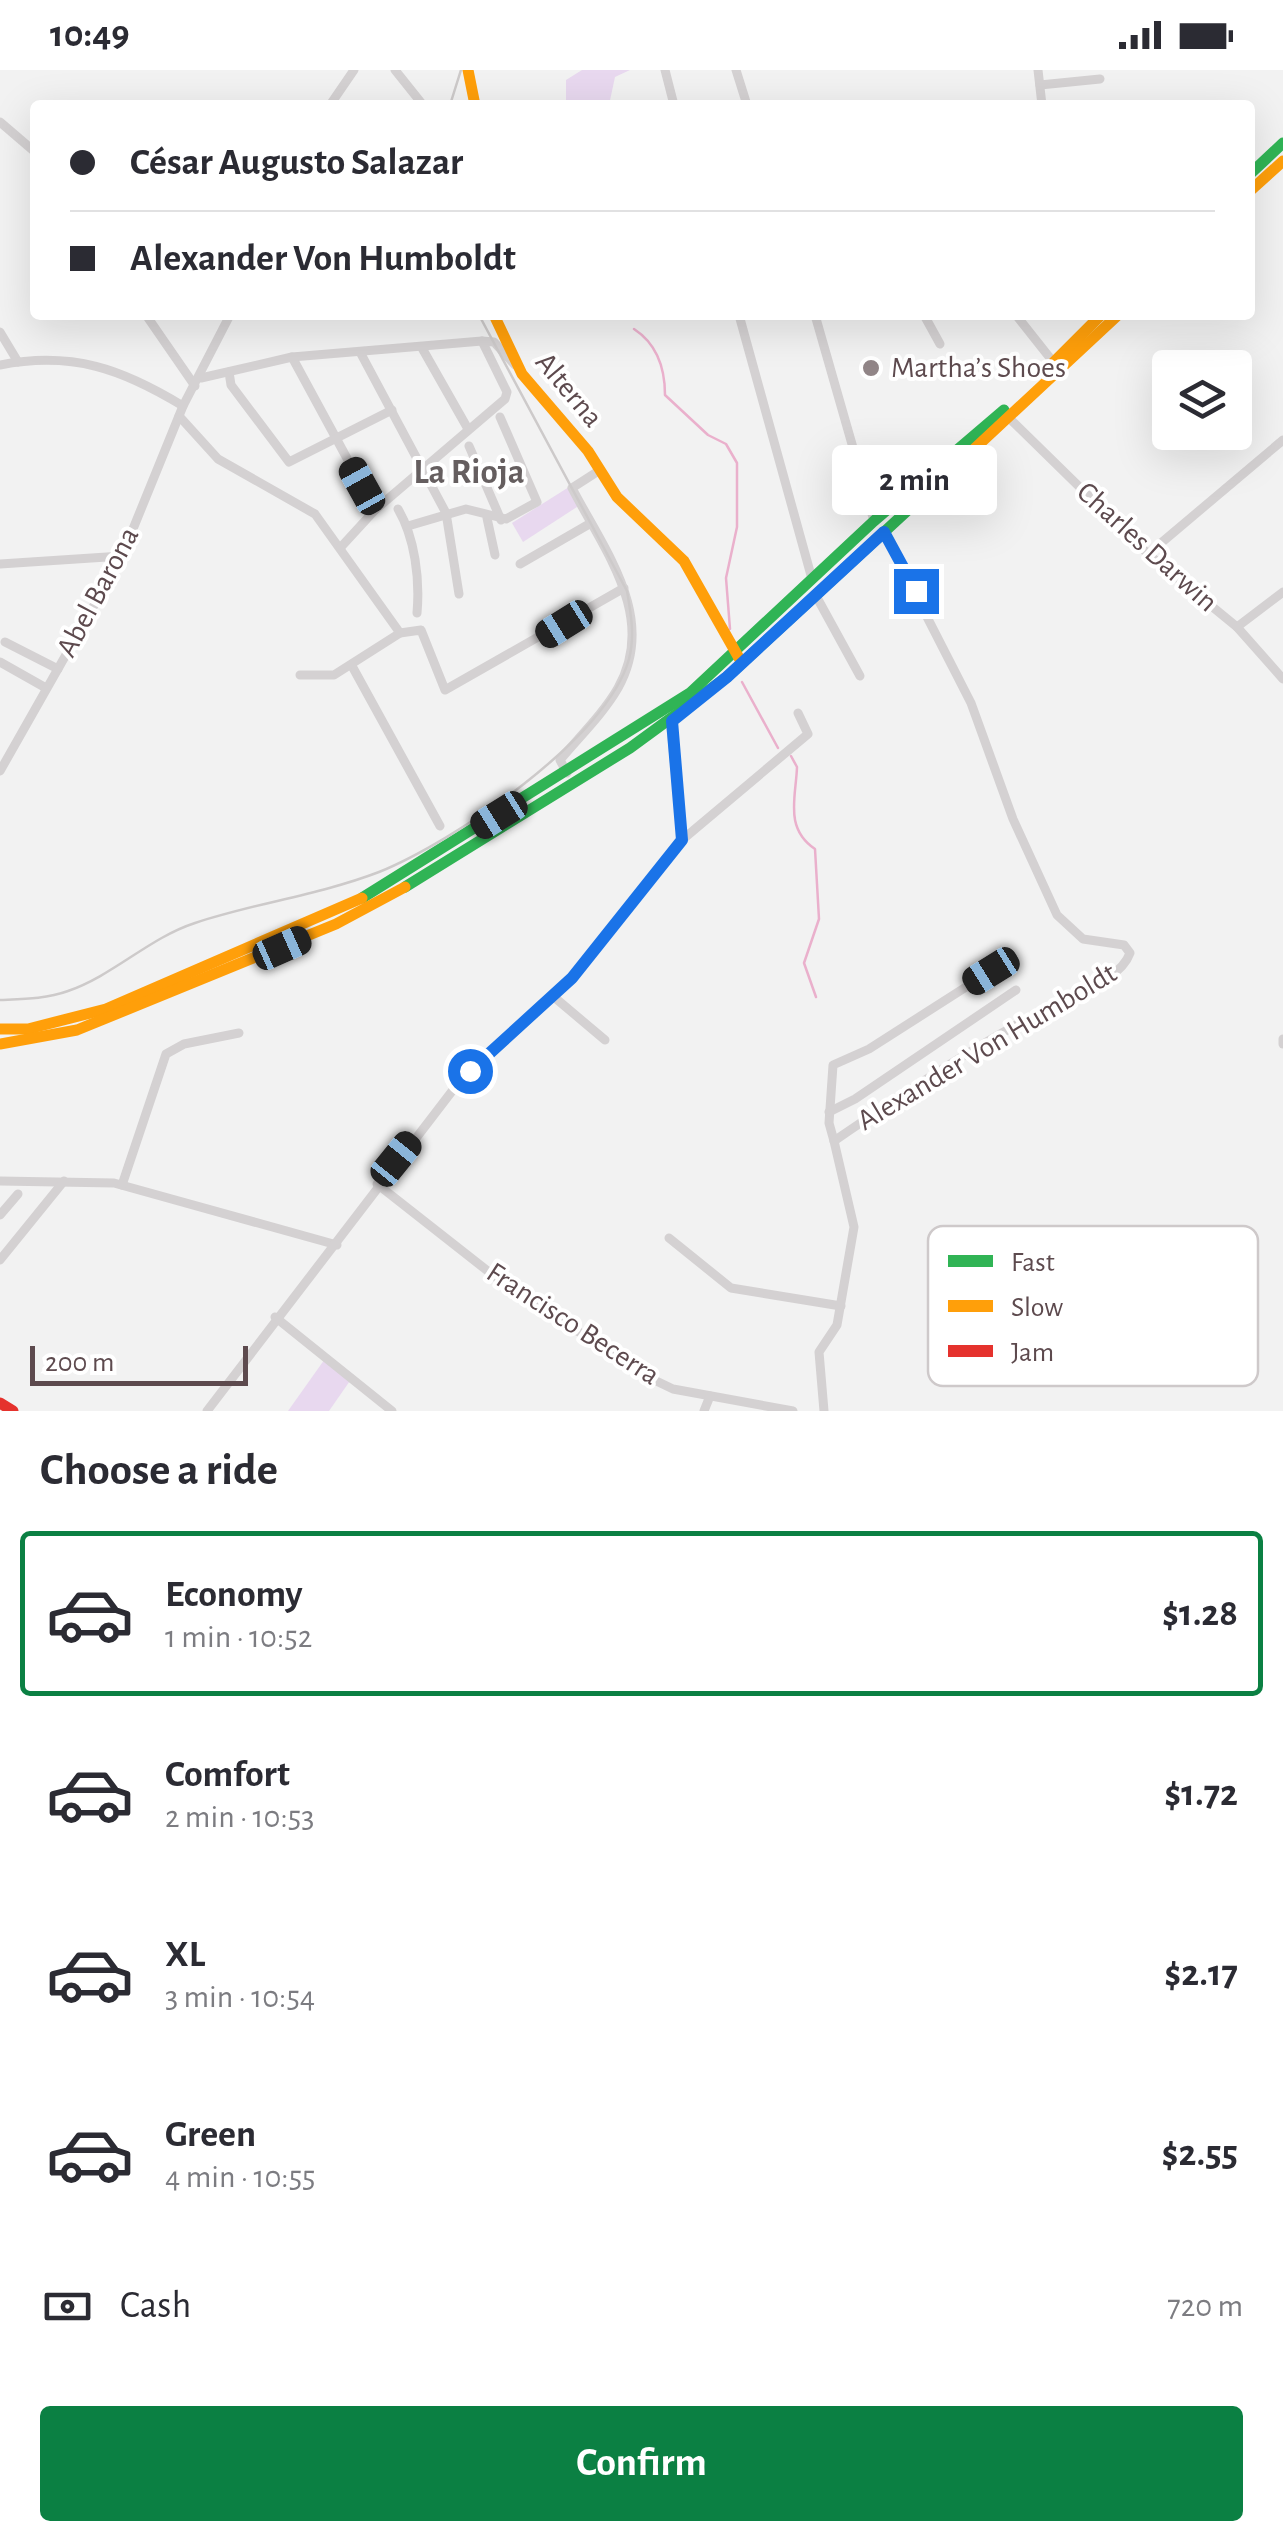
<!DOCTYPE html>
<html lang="en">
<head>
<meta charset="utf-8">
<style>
  body { margin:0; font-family:"Alegreya Sans",sans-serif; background:#f2f2f3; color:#2b2b33; height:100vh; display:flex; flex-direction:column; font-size:38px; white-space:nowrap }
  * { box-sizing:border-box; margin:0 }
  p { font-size:32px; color:#7c7c81 }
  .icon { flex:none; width:55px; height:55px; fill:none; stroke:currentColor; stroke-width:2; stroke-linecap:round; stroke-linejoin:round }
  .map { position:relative; height:1341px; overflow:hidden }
  .sheet { display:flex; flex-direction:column; background:#fff; flex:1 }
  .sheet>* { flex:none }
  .hud { position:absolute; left:30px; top:30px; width:1225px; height:220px; border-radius:10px; box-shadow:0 10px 40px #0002; display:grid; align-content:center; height:220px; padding:0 40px; background:#fff }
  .buttons { position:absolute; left:1152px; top:280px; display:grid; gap:20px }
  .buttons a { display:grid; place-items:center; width:100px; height:100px; border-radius:10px; background:#fff; box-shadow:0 10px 40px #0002; font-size:50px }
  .scale { position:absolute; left:30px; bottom:25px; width:218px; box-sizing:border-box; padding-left:10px; border:5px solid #5d4a4e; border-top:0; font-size:28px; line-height:35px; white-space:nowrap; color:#5d4a4e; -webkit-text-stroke:8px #fff; paint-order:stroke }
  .end { position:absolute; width:45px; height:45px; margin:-22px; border:12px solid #1a73e8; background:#fff; box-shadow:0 0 0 5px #fff }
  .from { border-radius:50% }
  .bubble { position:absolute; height:70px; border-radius:10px; background:#fff; box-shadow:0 10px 40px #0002; font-size:32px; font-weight:700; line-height:70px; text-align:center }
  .car { position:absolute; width:30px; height:60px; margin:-30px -15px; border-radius:12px; box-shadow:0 0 8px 2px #0007; background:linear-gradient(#222 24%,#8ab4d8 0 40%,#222 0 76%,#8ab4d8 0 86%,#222 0) }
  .hud b { display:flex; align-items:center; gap:35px; height:95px; font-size:38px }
  .hud b+b { border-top:2px solid #e1e1e2 }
  .hud i { width:25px; height:25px; background:#2b2b33 }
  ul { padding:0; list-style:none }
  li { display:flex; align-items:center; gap:30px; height:165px; margin:0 20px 15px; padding:0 20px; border:5px solid transparent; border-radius:10px }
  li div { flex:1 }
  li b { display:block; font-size:38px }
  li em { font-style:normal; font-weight:700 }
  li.selected { border-color:#0b8043 }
  li>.icon { width:90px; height:90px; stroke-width:1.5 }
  h2 { padding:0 40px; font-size:45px; line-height:120px }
  .pay { display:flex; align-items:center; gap:25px; height:110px; padding:0 40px; font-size:38px }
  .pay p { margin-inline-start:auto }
  .action { display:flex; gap:20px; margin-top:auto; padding:20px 40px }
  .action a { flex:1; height:115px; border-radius:10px; background:#0b8043; color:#fff; font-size:40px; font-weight:700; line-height:115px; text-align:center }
  .status { display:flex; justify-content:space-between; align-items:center; height:70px; padding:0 50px; background:#fff; direction:ltr }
  .status svg { height:28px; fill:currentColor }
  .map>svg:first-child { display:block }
</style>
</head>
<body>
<div class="status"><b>10:49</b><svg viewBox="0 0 49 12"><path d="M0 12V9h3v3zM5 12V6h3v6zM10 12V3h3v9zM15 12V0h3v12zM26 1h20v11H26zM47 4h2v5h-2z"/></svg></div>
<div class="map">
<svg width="1283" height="1341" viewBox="0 0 1283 1341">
  <rect width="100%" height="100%" fill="#f2f2f2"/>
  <!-- green -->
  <g fill="#e8d8ef">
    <polygon points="582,0 630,0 615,7 609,35 566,35 566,10"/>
    <polygon points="569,417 580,435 523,472 512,453"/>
    <polygon points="327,1286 354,1305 329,1341 288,1341"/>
  </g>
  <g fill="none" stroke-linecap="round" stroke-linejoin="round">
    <!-- stream -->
    <g stroke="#eab0cc" stroke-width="2.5">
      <path d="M634,259C657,274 665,297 665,325L708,365L726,374L737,393V457L726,508L730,559"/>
      <polyline points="742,612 778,678"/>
      <path d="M791,686L797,697C796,727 784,758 815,779L819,849L804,893L816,927"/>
    </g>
    <!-- street -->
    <g stroke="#d4d1d2" stroke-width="9">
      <polyline points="395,0 423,35"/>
      <polyline points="665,0 674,35"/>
      <polyline points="736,0 747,35"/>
      <polyline points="1038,0 1042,35"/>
      <polyline points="1040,15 1100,9"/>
      <polyline points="330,35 354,0"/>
      <polyline points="0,52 35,82"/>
      <polyline points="146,245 195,316"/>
      <polyline points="739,245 812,509"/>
      <polyline points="815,245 874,451"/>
      <polyline points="924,245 940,274"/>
      <polyline points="1016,245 1054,293"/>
      <polyline points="0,262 18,292"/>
      <polyline points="422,278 468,359"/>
      <polyline points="360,282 446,443 459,524"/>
      <polyline points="292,287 375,440"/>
      <path d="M0,295C73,281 122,299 183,336"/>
      <polyline points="229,302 231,315 289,392 392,340"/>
      <polyline points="201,308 292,287 482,271 494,272 515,295"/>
      <polyline points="179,346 218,389 315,444 400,563 421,560 445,620 624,518"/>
      <polyline points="1007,346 1148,484 1237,557 1283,609"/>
      <polyline points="469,376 501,450"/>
      <path d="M398,439C415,468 420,509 417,543"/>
      <polyline points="487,448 495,485"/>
      <polyline points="408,456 466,439 506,449 537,432 500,347"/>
      <path d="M883,461L971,633L1013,749L1057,845L1083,869L1124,875L1130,883C1121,908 1085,919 1063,930C983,970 907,1021 834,1071L829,1053L833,995L869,979L991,901"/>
      <polyline points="341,477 375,440 505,329 507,322 482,271"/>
      <polyline points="1148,484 1283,370"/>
      <polyline points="0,494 122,486"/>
      <polyline points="520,494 591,453"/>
      <polyline points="815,524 860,606"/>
      <polyline points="1237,557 1283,522"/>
      <polyline points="5,572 58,599"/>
      <polyline points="0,592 46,618"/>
      <polyline points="352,596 440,756"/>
      <polyline points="300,605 334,605 400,563"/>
      <polyline points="670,648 682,770"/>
      <polyline points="0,701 122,486 183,336 230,245"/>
      <path d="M567,703L560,690C579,667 603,644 618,618C658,547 604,480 572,418L600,400"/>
      <polyline points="554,927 605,970"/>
      <polyline points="1283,969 1283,974"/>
      <polyline points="829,1042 855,1029 1016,920"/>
      <polyline points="0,1111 114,1113 337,1175"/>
      <polyline points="377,1114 503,1213 650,1308 673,1319 793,1341"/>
      <polyline points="122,1115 166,984 184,974 239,963"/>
      <polyline points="0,1145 18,1124"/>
      <polyline points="669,1168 731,1218 841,1236"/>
      <polyline points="0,1190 64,1111"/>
      <polyline points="275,1247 392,1341"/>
      <polyline points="207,1341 456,1016 573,908 682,770 808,664 798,643"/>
      <polyline points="704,1341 710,1326"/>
      <polyline points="824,1341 819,1282 837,1255 854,1157 834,1071"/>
    </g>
    <!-- fast -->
    <g stroke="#30b455" stroke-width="11">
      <polyline points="1250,104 1283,73"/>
      <polyline points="405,817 630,678 727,607 973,380"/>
      <polyline points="362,828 690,623 874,451 1004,340"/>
    </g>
    <!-- slow -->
    <g stroke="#ff9f0a" stroke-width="11">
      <polyline points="468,0 475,35"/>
      <polyline points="1250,121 1283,91"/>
      <polyline points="494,245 522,304 588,381 617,427 684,491 739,588"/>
      <polyline points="1045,301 1101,245"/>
      <polyline points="973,380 1118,245"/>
      <polyline points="0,959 28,959 106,939 362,828"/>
      <polyline points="0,974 77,960 336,854 405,817"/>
    </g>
    <!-- jam -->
    <polyline stroke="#e5322d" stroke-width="11" points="0,1333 13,1341"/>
    <!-- rail -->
    <g stroke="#cdcaca" stroke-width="2.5">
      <polyline points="450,35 461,0"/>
      <path d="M0,930C23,929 46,929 68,921C114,905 149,868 195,853C255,833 319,825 379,802C453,772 607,669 629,589C635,566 631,544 627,521L479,245"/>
    </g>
  </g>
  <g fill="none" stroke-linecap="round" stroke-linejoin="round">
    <!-- route -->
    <polyline stroke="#1a73e8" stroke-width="12" points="470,1001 572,908 682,770 672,651 727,607 884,462 916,521"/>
  </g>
  <!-- markers -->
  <circle fill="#918587" stroke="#fff" stroke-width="4" cx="871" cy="298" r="10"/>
  <g text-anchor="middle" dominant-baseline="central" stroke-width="8" stroke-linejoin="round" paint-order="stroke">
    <!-- poi labels -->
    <g font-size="30" fill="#5d4a4e" stroke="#fff" text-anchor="start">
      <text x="891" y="298">Martha’s Shoes</text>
    </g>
    <!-- street labels -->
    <g font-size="30" fill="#5d4a4e" stroke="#fff">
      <text transform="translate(569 320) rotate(50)">Alterna</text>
      <text transform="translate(1147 477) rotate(42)">Charles Darwin</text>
      <text transform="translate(98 522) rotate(-62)">Abel Barona</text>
      <text transform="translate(987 977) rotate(-31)">Alexander Von Humboldt</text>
      <text transform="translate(573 1254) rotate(33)">Francisco Becerra</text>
    </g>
    <!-- quarter labels -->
    <g font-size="35" font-weight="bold" fill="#655e5f" stroke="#fff">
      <text x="469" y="402">La Rioja</text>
    </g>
  </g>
  <!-- legend -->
  <rect x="928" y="1156" width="330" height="160" rx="15" fill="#fff" stroke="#cec9ca" stroke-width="2.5"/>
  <rect x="948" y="1185" width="45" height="12" fill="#30b455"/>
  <rect x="948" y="1230" width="45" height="12" fill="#ff9f0a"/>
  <rect x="948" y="1275" width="45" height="12" fill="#e5322d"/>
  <g font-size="28" fill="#5d4a4e">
    <text x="1011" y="1201">Fast</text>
    <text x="1011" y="1246">Slow</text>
    <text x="1011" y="1291">Jam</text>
  </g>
</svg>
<div class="buttons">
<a><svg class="icon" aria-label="layers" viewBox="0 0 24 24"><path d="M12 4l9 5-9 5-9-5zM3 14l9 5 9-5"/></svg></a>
</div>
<div class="scale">200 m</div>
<i class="end from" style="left:470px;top:1001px"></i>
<i class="end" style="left:916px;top:521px"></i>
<div class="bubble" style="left:832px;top:375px;width:165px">2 min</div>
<i class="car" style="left:362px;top:416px;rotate:331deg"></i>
<i class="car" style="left:564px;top:554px;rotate:238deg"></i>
<i class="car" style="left:499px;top:745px;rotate:238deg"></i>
<i class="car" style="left:282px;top:878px;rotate:66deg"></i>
<i class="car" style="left:991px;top:901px;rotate:238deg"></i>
<i class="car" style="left:396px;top:1089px;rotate:39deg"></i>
<div class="hud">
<b><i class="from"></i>César Augusto Salazar</b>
<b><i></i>Alexander Von Humboldt</b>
</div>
</div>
<section class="sheet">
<h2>Choose a ride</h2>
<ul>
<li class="selected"><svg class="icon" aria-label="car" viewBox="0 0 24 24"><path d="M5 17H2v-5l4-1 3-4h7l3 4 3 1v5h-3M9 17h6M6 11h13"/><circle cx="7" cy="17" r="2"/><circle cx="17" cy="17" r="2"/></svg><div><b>Economy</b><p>1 min · 10:52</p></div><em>$1.28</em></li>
<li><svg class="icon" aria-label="car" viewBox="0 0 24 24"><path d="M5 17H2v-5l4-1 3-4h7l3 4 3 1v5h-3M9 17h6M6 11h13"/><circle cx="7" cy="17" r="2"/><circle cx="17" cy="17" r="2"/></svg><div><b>Comfort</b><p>2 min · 10:53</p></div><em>$1.72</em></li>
<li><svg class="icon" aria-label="car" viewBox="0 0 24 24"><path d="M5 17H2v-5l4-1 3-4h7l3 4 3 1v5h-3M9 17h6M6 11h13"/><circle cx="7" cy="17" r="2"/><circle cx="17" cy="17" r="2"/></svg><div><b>XL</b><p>3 min · 10:54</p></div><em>$2.17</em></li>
<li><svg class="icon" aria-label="car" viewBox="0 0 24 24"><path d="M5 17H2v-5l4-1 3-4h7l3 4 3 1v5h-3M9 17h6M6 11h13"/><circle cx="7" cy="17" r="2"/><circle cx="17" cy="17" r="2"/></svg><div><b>Green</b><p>4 min · 10:55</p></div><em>$2.55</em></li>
</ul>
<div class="pay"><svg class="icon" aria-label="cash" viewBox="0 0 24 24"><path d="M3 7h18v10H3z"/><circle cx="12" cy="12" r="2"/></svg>Cash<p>720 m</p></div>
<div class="action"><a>Confirm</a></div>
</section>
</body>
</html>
